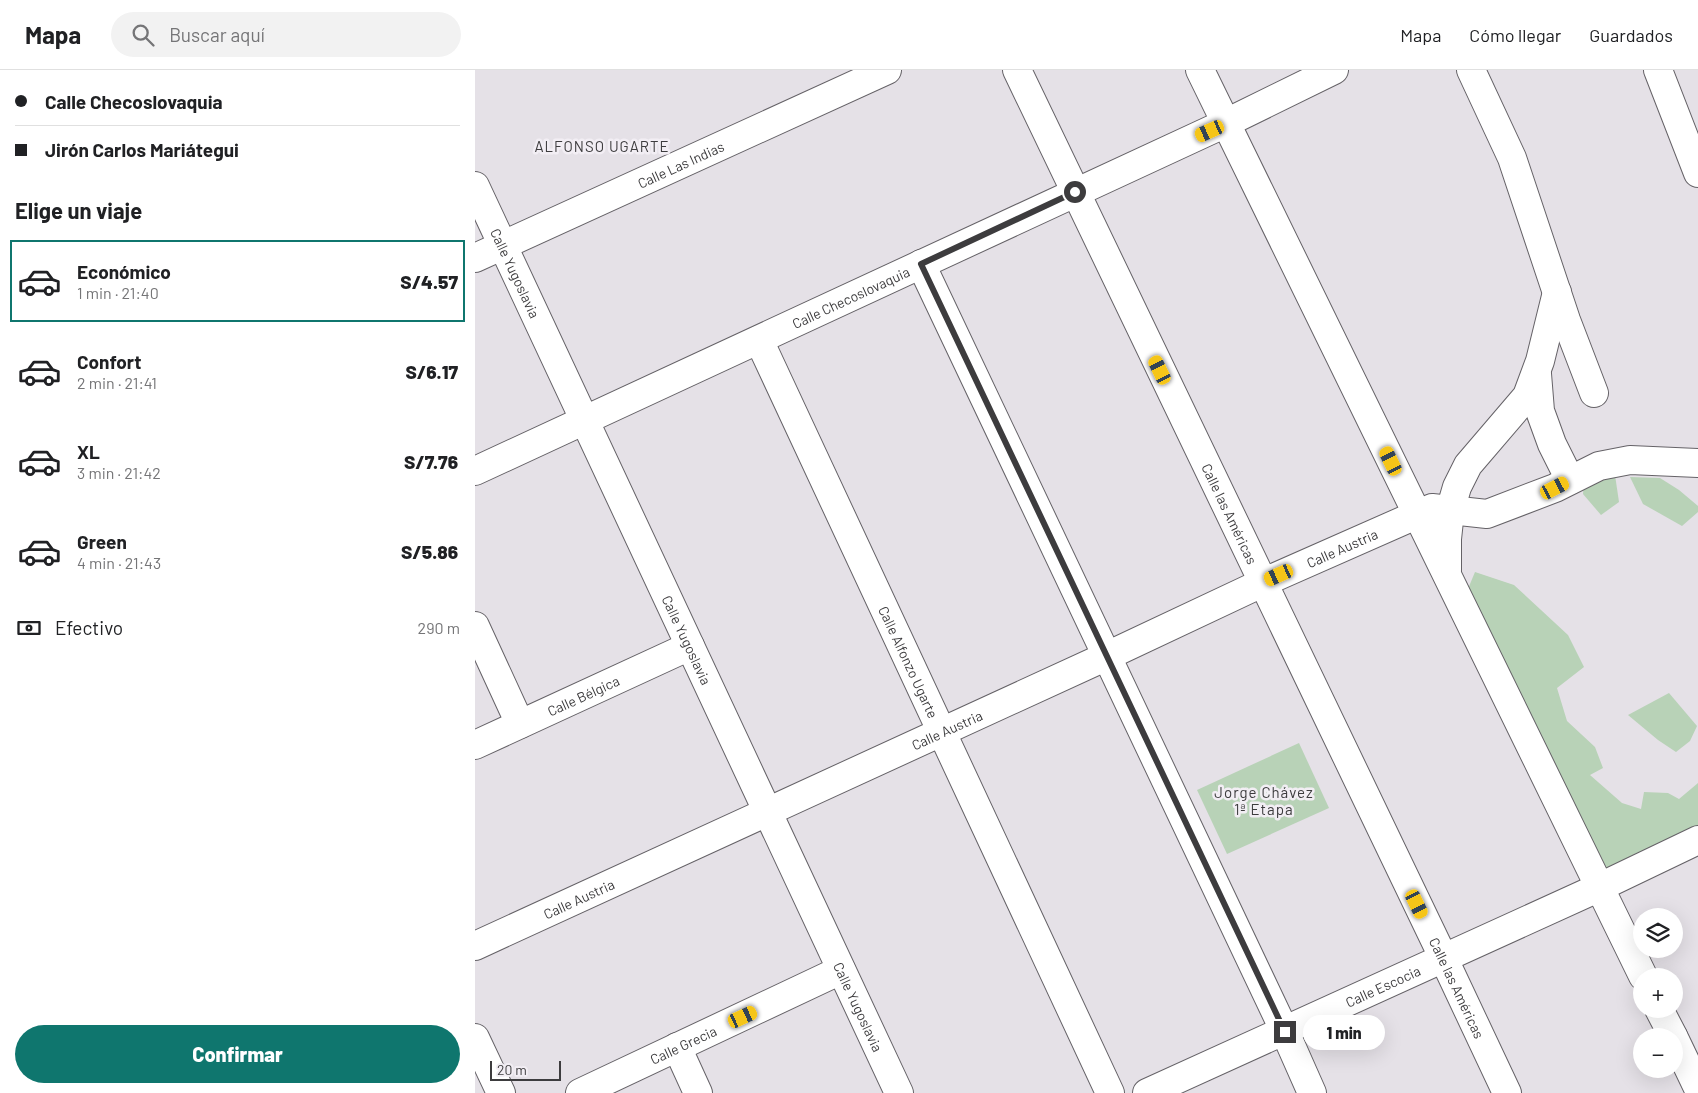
<!DOCTYPE html>
<html lang="es">
<head>
<meta charset="utf-8">
<style>
  body { margin:0; font-family:Barlow,sans-serif; background:#f2f2f2; color:#202124; height:100vh; display:flex; flex-direction:column; font-size:19px; white-space:nowrap }
  * { box-sizing:border-box; margin:0 }
  p { font-size:16px; color:#757577 }
  .icon { flex:none; width:28px; height:28px; fill:none; stroke:currentColor; stroke-width:2; stroke-linecap:round; stroke-linejoin:round }
  .map { position:relative; flex:1; overflow:hidden }
  .side { display:flex; flex-direction:column; background:#fff; width:475px }
  .side>* { flex:none }
  .top-card { display:grid; align-content:center; height:110px; padding:0 15px; background:#fff }
  .fabs { position:absolute; left:1158px; top:838px; display:grid; gap:10px }
  .fabs a { display:grid; place-items:center; width:50px; height:50px; border-radius:50%; background:#fff; box-shadow:0 5px 20px #0002; font-size:25px }
  .scale { position:absolute; left:15px; bottom:12px; width:71px; box-sizing:border-box; padding-left:5px; border:2px solid #3d3c3e; border-top:0; font-size:14px; line-height:18px; white-space:nowrap; color:#3d3c3e; -webkit-text-stroke:4px #f2eef4; paint-order:stroke }
  .end { position:absolute; width:22px; height:22px; margin:-11px; border:6px solid #3d3c3e; background:#fff; box-shadow:0 0 0 2px #fff }
  .from { border-radius:50% }
  .bubble { position:absolute; height:35px; border-radius:18px; background:#fff; box-shadow:0 5px 20px #0002; font-size:16px; font-weight:800; line-height:35px; text-align:center }
  .car { position:absolute; width:15px; height:30px; margin:-15px -8px; border-radius:6px; box-shadow:0 0 4px 1px #0007; background:linear-gradient(#f5c518 24%,#345 0 40%,#f5c518 0 76%,#345 0 86%,#f5c518 0) }
  .top-card b { display:flex; align-items:center; gap:18px; height:48px; font-size:19px }
  .top-card b+b { border-top:1px solid #e0e0e0 }
  .top-card i { width:12px; height:12px; background:#202124 }
  ul { padding:0; list-style:none }
  li { display:flex; align-items:center; gap:15px; height:82px; margin:0 10px 8px; padding:0 5px; border:2px solid transparent; border-radius:0px }
  li div { flex:1 }
  li b { display:block; font-size:19px }
  li em { font-style:normal; font-weight:800 }
  li.current { border-color:#0f766e }
  li>.icon { width:45px; height:45px; stroke-width:1.5 }
  h2 { padding:0 15px; font-size:22px; line-height:60px }
  .pay { display:flex; align-items:center; gap:12px; height:55px; padding:0 15px; font-size:19px }
  .pay p { margin-inline-start:auto }
  .primary-button { display:flex; gap:10px; margin-top:auto; padding:10px 15px }
  .primary-button a { flex:1; height:58px; border-radius:30px; background:#0f766e; color:#fff; font-size:20px; font-weight:800; line-height:58px; text-align:center }
  header { display:flex; align-items:center; gap:30px; box-sizing:border-box; height:70px; padding:0 25px; background:#fff; border-bottom:1px solid #e0e0e0 }
  header strong { font-size:24px }
  nav { display:flex; gap:28px; margin-inline-start:auto; font-size:18px }
  .search { width:350px; height:45px; background:#f2f2f2; display:flex; align-items:center; gap:12px; box-sizing:border-box; padding:0 18px; border-radius:28px; color:#757577; font-size:19px }
  main { display:flex; flex:1; min-height:0 }
  .map>svg:first-child { display:block }
</style>
</head>
<body>
<header>
<strong>Mapa</strong>
<div class="search"><svg class="icon" aria-label="search" viewBox="0 0 24 24"><circle cx="10" cy="10" r="6"/><path d="M15 15l6 6"/></svg>Buscar aquí</div>
<nav><a>Mapa</a><a>Cómo llegar</a><a>Guardados</a></nav>
</header>
<main>
<section class="side">
<div class="top-card">
<b><i class="from"></i>Calle Checoslovaquia</b>
<b><i></i>Jirón Carlos Mariátegui</b>
</div>
<h2>Elige un viaje</h2>
<ul>
<li class="current"><svg class="icon" aria-label="car" viewBox="0 0 24 24"><path d="M5 17H2v-5l4-1 3-4h7l3 4 3 1v5h-3M9 17h6M6 11h13"/><circle cx="7" cy="17" r="2"/><circle cx="17" cy="17" r="2"/></svg><div><b>Económico</b><p>1 min · 21:40</p></div><em>S/4.57</em></li>
<li><svg class="icon" aria-label="car" viewBox="0 0 24 24"><path d="M5 17H2v-5l4-1 3-4h7l3 4 3 1v5h-3M9 17h6M6 11h13"/><circle cx="7" cy="17" r="2"/><circle cx="17" cy="17" r="2"/></svg><div><b>Confort</b><p>2 min · 21:41</p></div><em>S/6.17</em></li>
<li><svg class="icon" aria-label="car" viewBox="0 0 24 24"><path d="M5 17H2v-5l4-1 3-4h7l3 4 3 1v5h-3M9 17h6M6 11h13"/><circle cx="7" cy="17" r="2"/><circle cx="17" cy="17" r="2"/></svg><div><b>XL</b><p>3 min · 21:42</p></div><em>S/7.76</em></li>
<li><svg class="icon" aria-label="car" viewBox="0 0 24 24"><path d="M5 17H2v-5l4-1 3-4h7l3 4 3 1v5h-3M9 17h6M6 11h13"/><circle cx="7" cy="17" r="2"/><circle cx="17" cy="17" r="2"/></svg><div><b>Green</b><p>4 min · 21:43</p></div><em>S/5.86</em></li>
</ul>
<div class="pay"><svg class="icon" aria-label="cash" viewBox="0 0 24 24"><path d="M3 7h18v10H3z"/><circle cx="12" cy="12" r="2"/></svg>Efectivo<p>290 m</p></div>
<div class="primary-button"><a>Confirmar</a></div>
</section>
<div class="map">
<svg width="1223" height="1023" viewBox="0 0 1223 1023">
  <rect width="100%" height="100%" fill="#e5e1e7"/>
  <!-- green -->
  <g fill="#b8d2b7">
    <polygon points="1140,405 1144,432 1126,445 1108,424 1109,412"/>
    <polygon points="1155,407 1185,408 1204,420 1223,436 1223,442 1207,456 1168,434"/>
    <polygon points="1000,502 1039,515 1093,565 1109,597 1082,618 1092,651 1120,677 1128,698 1115,705 1147,733 1166,739 1169,722 1193,723 1204,729 1223,713 1223,768 1125,817 990,526"/>
    <polygon points="1194,623 1222,656 1215,671 1201,682 1183,670 1153,645"/>
    <polygon points="824,673 854,738 752,784 722,720"/>
  </g>
  <g fill="none" stroke-linecap="round" stroke-linejoin="round">
    <defs>
      <g id="minor">
        <path id="s1" d="M542,0L968,887L1032,1023"/>
        <polyline points="725,0 1168,906"/>
        <polyline points="996,0 1037,88 1091,250 1119,323"/>
        <polyline points="1183,0 1223,103"/>
        <path id="s2" d="M0,116L424,1023"/>
        <path id="s3" d="M0,188L412,0"/>
        <polyline points="446,194 810,962 837,1023"/>
        <path id="s4" d="M284,270L635,1023"/>
        <polyline points="1062,304 1065,341 1077,374 1095,410"/>
        <path id="s5" d="M0,401L751,53L859,0"/>
        <polyline points="972,500 972,469 975,441 982,417 993,395 1052,326 1065,291 1082,222"/>
        <polyline points="0,556 45,654"/>
        <path id="s6" d="M0,675L215,576"/>
        <path id="s7" d="M0,876L632,586L787,513L957,438L1012,444L1080,418L1124,396L1155,390L1223,393"/>
        <polyline points="1184,939 1198,966"/>
        <polyline points="0,968 26,1023"/>
        <polyline points="1199,968 1223,1018"/>
        <polyline points="202,977 223,1023"/>
        <path id="s8" d="M105,1023L366,900"/>
        <path id="s9" d="M672,1023L1125,817L1223,770"/>
      </g>
    </defs>
    <!-- minor casing -->
    <use href="#minor" stroke="#656267" stroke-width="30"/>
    <!-- minor -->
    <use href="#minor" stroke="#fff" stroke-width="28"/>
  </g>
  <g fill="none" stroke-linecap="round" stroke-linejoin="round">
    <!-- route -->
    <polyline stroke="#3d3c3e" stroke-width="6" points="600,122 446,194 810,962"/>
  </g>
  <g text-anchor="middle" dominant-baseline="central" stroke-width="5" stroke-linejoin="round" paint-order="stroke">
    <!-- street labels -->
    <g font-size="14" fill="#3d3c3e" stroke="#f2eef4">
      <text stroke="none"><textPath href="#s3" startOffset="226">Calle Las Indias</textPath></text>
      <text stroke="none"><textPath href="#s2" startOffset="96">Calle Yugoslavia</textPath></text>
      <text stroke="none"><textPath href="#s5" startOffset="414">Calle Checoslovaquia</textPath></text>
      <text stroke="none"><textPath href="#s1" startOffset="492">Calle las Américas</textPath></text>
      <text stroke="none"><textPath href="#s7" startOffset="954">Calle Austria</textPath></text>
      <text stroke="none"><textPath href="#s2" startOffset="501">Calle Yugoslavia</textPath></text>
      <text stroke="none"><textPath href="#s4" startOffset="355">Calle Alfonzo Ugarte</textPath></text>
      <text stroke="none"><textPath href="#s6" startOffset="119">Calle Bélgica</textPath></text>
      <text stroke="none"><textPath href="#s7" startOffset="519">Calle Austria</textPath></text>
      <text stroke="none"><textPath href="#s7" startOffset="114">Calle Austria</textPath></text>
      <text stroke="none"><textPath href="#s9" startOffset="259">Calle Escocia</textPath></text>
      <text stroke="none"><textPath href="#s1" startOffset="1018">Calle las Américas</textPath></text>
      <text stroke="none"><textPath href="#s2" startOffset="906">Calle Yugoslavia</textPath></text>
      <text stroke="none"><textPath href="#s8" startOffset="114">Calle Grecia</textPath></text>
    </g>
    <!-- neighbourhood labels -->
    <g font-size="15" letter-spacing="1" fill="#3d3c3e" stroke="#f2eef4">
      <text x="127" y="76">ALFONSO UGARTE</text>
      <text x="789" y="722">Jorge Chávez<tspan x="789" dy="17">1ª Etapa</tspan></text>
    </g>
  </g>
</svg>
<div class="fabs">
<a><svg class="icon" aria-label="layers" viewBox="0 0 24 24"><path d="M12 4l9 5-9 5-9-5zM3 14l9 5 9-5"/></svg></a>
<a>+</a>
<a>−</a>
</div>
<div class="scale">20 m</div>
<i class="end from" style="left:600px;top:122px"></i>
<i class="end" style="left:810px;top:962px"></i>
<div class="bubble" style="left:828px;top:945px;width:82px">1 min</div>
<i class="car" style="left:735px;top:61px;rotate:246deg"></i>
<i class="car" style="left:685px;top:300px;rotate:334deg"></i>
<i class="car" style="left:916px;top:391px;rotate:334deg"></i>
<i class="car" style="left:1080px;top:418px;rotate:63deg"></i>
<i class="car" style="left:804px;top:505px;rotate:246deg"></i>
<i class="car" style="left:942px;top:834px;rotate:154deg"></i>
<i class="car" style="left:268px;top:947px;rotate:65deg"></i>
</div>
</main>
</body>
</html>
